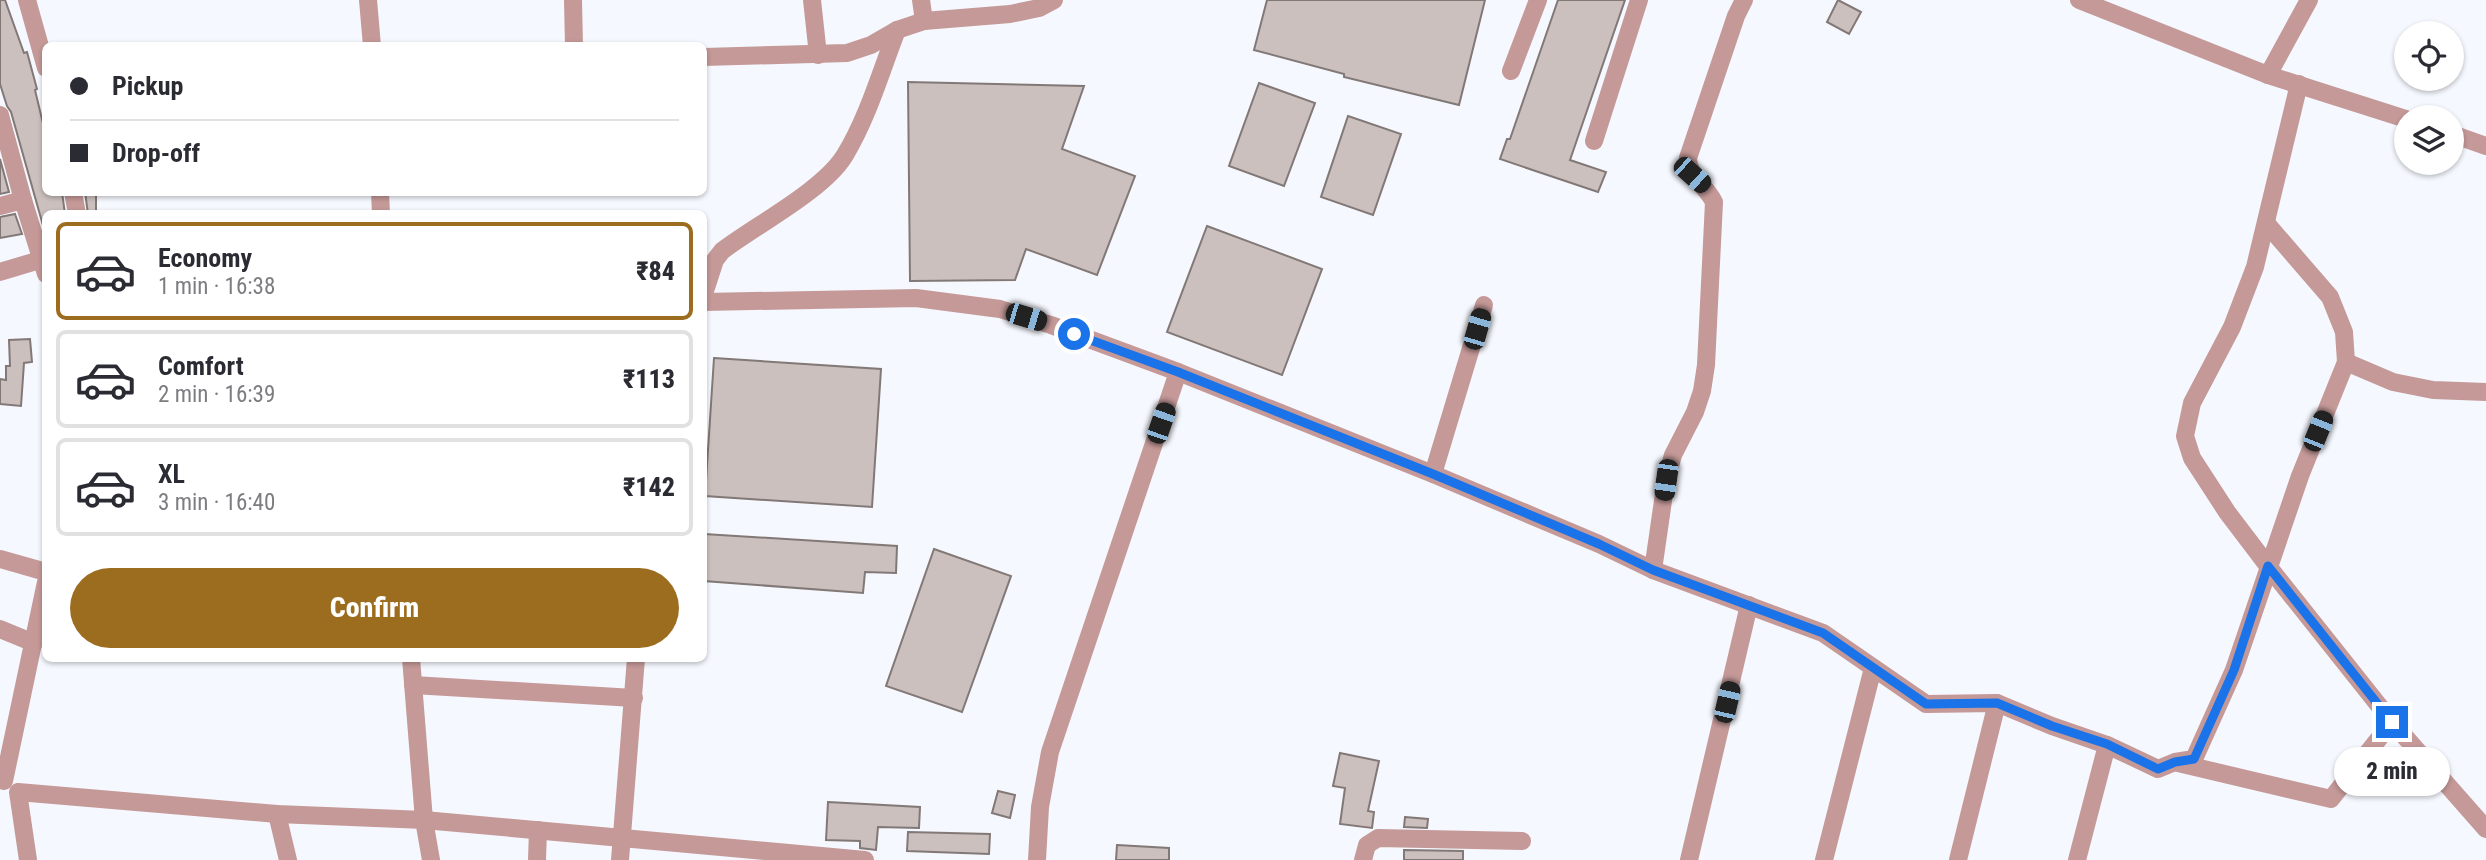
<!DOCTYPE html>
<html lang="en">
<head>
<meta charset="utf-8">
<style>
  body { margin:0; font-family:"Roboto Condensed",sans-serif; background:#f7f7f7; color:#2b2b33; height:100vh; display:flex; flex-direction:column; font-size:26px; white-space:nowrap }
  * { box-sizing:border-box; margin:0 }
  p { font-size:23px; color:#7c7c81 }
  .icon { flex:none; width:38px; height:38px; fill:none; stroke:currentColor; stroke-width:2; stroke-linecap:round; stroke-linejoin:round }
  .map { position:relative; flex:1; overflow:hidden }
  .details { position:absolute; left:42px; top:210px; width:665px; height:452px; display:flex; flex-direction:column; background:#fff; border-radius:10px; box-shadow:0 2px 5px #0004 }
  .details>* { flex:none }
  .hud { position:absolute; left:42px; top:42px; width:665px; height:154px; border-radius:10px; box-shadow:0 2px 5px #0004; display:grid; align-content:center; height:154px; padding:0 28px; background:#fff }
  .controls { position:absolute; left:2394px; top:21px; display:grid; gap:14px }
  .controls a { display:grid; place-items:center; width:70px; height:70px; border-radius:50%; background:#fff; box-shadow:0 2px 5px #0004; font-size:35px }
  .end { position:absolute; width:32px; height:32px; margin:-16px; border:9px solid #1a73e8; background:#fff; box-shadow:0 0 0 4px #fff }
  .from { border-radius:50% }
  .bubble { position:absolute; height:49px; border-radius:24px; background:#fff; box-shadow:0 2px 5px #0004; font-size:23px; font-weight:800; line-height:49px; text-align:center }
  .car { position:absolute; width:21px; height:42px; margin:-21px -10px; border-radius:9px; box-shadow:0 0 5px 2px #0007; background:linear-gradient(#222 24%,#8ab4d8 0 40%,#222 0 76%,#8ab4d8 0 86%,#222 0) }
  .hud b { display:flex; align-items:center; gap:24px; height:66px; font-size:26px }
  .hud b+b { border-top:2px solid #e1e1e2 }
  .hud i { width:18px; height:18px; background:#2b2b33 }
  ul { padding:12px 0 0; list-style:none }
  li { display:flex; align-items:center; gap:21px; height:98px; margin:0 14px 10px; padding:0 14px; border:4px solid #e1e1e2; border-radius:10px }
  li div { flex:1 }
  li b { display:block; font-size:26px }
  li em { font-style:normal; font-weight:800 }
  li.active { border-color:#9c6c1f }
  li>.icon { width:63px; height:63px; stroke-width:1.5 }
  .cta { display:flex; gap:14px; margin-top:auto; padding:14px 28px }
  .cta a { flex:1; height:80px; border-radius:42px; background:#9c6c1f; color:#fff; font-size:28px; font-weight:800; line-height:80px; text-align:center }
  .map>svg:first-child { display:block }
</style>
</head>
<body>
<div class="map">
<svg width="2486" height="860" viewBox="0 0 2486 860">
  <rect width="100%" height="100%" fill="#f5f8fe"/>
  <!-- building -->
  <g fill="#cbc0be" stroke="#827876" stroke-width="2">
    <polygon points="0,0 5,0 24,53 27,52 37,89 35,90 46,136 46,192 62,192 65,214 46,214 44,229 11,112 7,106 0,84"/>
    <polygon points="1267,0 1485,0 1459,105 1344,77 1344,74 1254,50"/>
    <polygon points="1558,0 1625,0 1570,160 1606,172 1598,192 1500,159 1507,139 1510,139"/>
    <polygon points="1838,0 1861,12 1849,34 1827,22"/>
    <polygon points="908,82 1084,86 1062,149 1135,176 1097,275 1026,249 1015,280 910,281"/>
    <polygon points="1259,83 1315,103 1284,186 1229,166"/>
    <polygon points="1348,116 1401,134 1373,215 1321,197"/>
    <polygon points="0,159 9,192 0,194"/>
    <polygon points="85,192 96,192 96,214 88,214"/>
    <polygon points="15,214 22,234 0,238 0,217"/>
    <polygon points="1207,226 1322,269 1282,375 1167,332"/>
    <polygon points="30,339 32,362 24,363 21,406 0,404 0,379 6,380 6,366 10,366 9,340"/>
    <polygon points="714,358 881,369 872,507 705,496"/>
    <polygon points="704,534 897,546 896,573 865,572 863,593 704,581"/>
    <polygon points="934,549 1011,576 962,712 886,686"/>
    <polygon points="1340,753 1379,761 1368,811 1374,812 1372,828 1340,824 1345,788 1333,786"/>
    <polygon points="998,791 1015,795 1010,818 992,813"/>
    <polygon points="828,802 920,807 919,828 878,827 876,850 860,848 860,841 826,840"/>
    <polygon points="1405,817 1428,819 1427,828 1404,827"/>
    <polygon points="908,832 990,834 989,854 907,851"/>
    <polygon points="1117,845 1169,848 1169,860 1116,860"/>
    <polygon points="1404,850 1463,851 1463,860 1404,860"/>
  </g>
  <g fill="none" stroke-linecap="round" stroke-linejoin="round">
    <!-- minor -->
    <g stroke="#c49998" stroke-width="18">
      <polyline points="27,0 46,68"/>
      <polyline points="368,0 372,46"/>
      <polyline points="573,0 574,46"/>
      <polyline points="812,0 818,55"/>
      <polyline points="921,0 924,21"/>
      <polyline points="2079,0 2268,75 2406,119"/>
      <polyline points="704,57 847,53 871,45 897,30 924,21 1010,14 1039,8 1054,0"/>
      <polyline points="1511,71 1538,0"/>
      <polyline points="2268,75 2309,0"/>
      <polyline points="2299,84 2255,267 2232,327 2192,403 2185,436 2192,458 2227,512 2268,566 2392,722 2486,829"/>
      <polyline points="0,115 23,200 46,274"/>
      <polyline points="2452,134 2486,146"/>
      <polyline points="1594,141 1639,0"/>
      <polyline points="73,192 77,214"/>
      <polyline points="380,192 381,214"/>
      <polyline points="0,206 23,200"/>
      <polyline points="0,272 40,260"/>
      <path d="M704,294L715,260L722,251C756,225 824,190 845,155C868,117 881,71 897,30"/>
      <polyline points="704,302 916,298 1000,309 1051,325 1178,372 1433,474 1599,544 1653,570 1823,633 1926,704 1997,703 2052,726 2107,745 2158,769 2175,762 2194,759 2234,670 2300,476 2346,362 2344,332 2330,297 2266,223"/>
      <polyline points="2346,362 2393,382 2433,390 2486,392"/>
      <polyline points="1433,474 1484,305"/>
      <polyline points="0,559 46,572"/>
      <path d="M1653,570L1666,480L1673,455L1695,412L1702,391L1706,365L1714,202C1706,185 1688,177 1688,158L1736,16L1744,0"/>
      <polyline points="0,629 34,643"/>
      <polyline points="411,658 424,820 431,860"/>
      <polyline points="413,685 634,698"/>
      <polyline points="2178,763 2331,799 2392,722"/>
      <polyline points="4,781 46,582"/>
      <polyline points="277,814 288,860"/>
      <polyline points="28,860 18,792 277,814 424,820 865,860"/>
      <polyline points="537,860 538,830"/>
      <polyline points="620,860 636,658"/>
      <polyline points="1037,860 1040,807 1050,752 1178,372"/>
      <polyline points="1363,860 1367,845 1378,838 1522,841"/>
      <polyline points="1689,860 1749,605"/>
      <polyline points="1824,860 1873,668"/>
      <polyline points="1958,860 1997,703"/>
      <polyline points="2077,860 2107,745"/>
    </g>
  </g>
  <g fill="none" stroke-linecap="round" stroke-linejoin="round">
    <!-- route -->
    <polyline stroke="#1a73e8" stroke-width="9" points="1074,334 1178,372 1433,474 1599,544 1653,570 1823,633 1926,704 1997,703 2052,726 2107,744 2158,769 2175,762 2194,759 2234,670 2268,566 2392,722"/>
  </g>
</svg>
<div class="controls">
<a><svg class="icon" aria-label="locate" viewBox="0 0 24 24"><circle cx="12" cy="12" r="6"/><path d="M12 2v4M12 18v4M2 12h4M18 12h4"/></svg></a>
<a><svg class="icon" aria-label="layers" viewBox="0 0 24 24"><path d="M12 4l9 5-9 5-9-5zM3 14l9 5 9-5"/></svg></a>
</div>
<i class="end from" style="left:1074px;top:334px"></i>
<i class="end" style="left:2392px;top:722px"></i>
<div class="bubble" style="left:2334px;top:747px;width:116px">2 min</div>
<i class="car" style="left:1692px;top:175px;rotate:132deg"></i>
<i class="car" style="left:1026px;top:317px;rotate:107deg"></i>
<i class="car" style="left:1477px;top:329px;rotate:16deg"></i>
<i class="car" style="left:1161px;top:423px;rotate:19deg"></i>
<i class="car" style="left:2318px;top:431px;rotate:22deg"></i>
<i class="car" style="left:1666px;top:480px;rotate:188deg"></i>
<i class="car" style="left:1727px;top:702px;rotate:13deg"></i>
<div class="hud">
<b><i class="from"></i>Pickup</b>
<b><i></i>Drop-off</b>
</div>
<section class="details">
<ul>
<li class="active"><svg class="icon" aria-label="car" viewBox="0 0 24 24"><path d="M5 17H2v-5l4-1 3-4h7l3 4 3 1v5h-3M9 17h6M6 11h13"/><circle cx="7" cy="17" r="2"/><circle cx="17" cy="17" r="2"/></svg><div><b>Economy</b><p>1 min · 16:38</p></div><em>₹84</em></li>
<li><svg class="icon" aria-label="car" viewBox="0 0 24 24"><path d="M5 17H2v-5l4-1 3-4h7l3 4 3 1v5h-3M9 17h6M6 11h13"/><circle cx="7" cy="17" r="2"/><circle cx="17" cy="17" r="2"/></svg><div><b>Comfort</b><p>2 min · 16:39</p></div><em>₹113</em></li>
<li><svg class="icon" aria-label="car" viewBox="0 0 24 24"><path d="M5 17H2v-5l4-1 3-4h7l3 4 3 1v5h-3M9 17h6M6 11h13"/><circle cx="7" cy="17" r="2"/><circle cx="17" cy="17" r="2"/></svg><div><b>XL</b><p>3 min · 16:40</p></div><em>₹142</em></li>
</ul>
<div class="cta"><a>Confirm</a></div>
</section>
</div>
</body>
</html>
